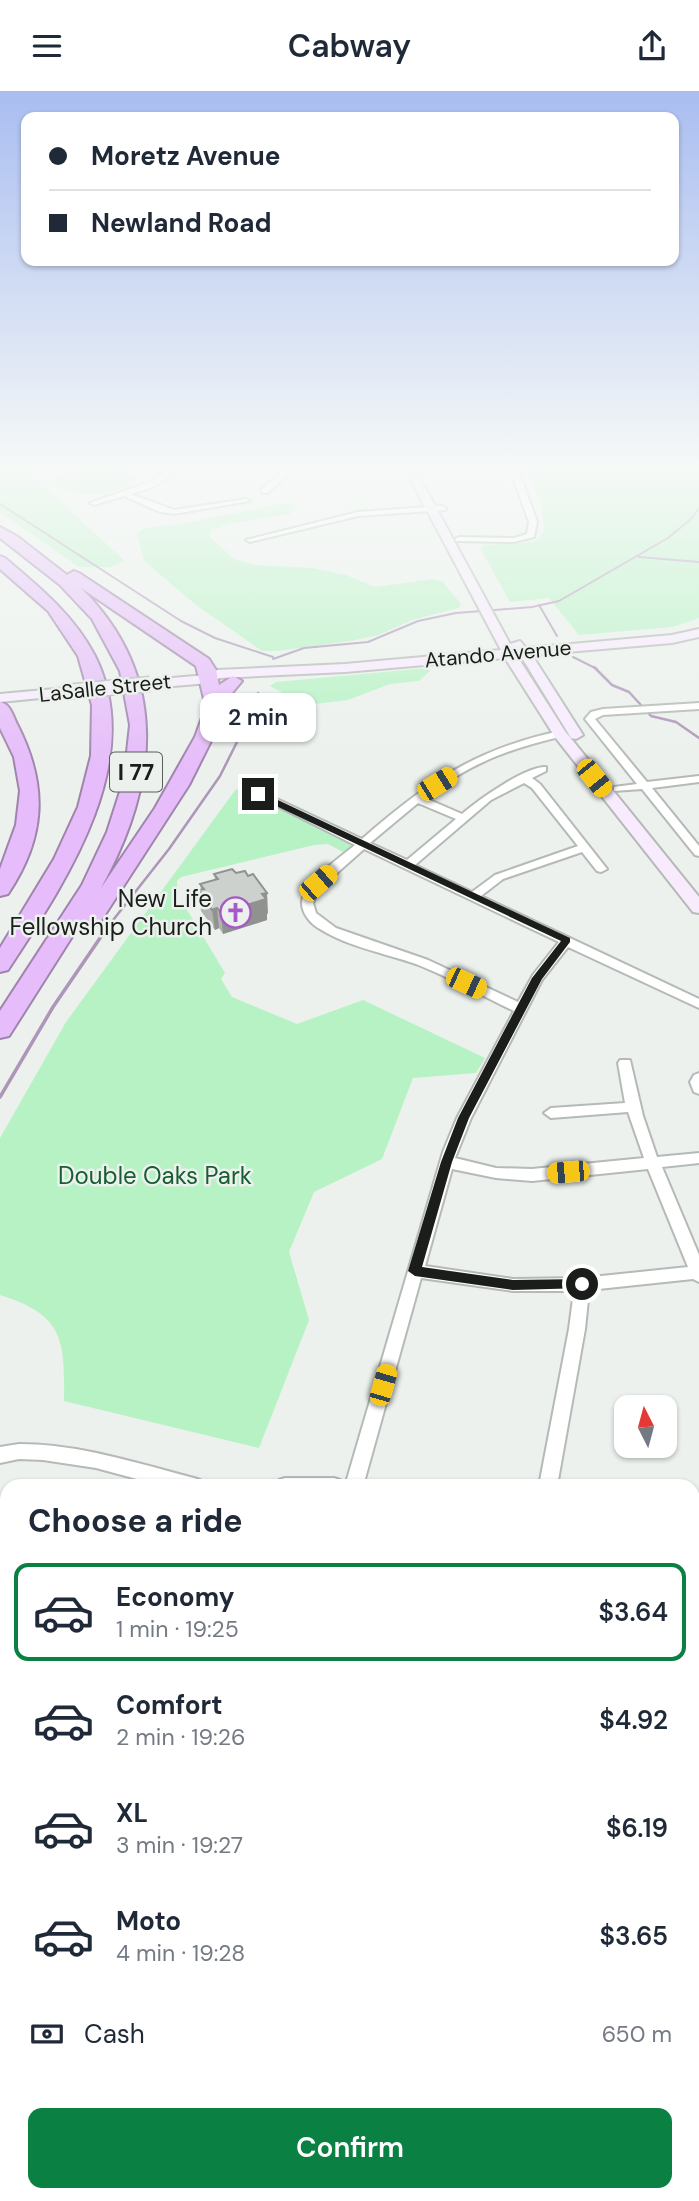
<!DOCTYPE html>
<html lang="en">
<head>
<meta charset="utf-8">
<style>
  body { margin:0; font-family:"DM Sans",sans-serif; background:#f6f6f7; color:#1f2937; height:100vh; display:flex; flex-direction:column; font-size:26px; white-space:nowrap }
  * { box-sizing:border-box; margin:0 }
  p { font-size:23px; color:#747a83 }
  .icon { flex:none; width:38px; height:38px; fill:none; stroke:currentColor; stroke-width:2; stroke-linecap:round; stroke-linejoin:round }
  .map { position:relative; flex:1; overflow:hidden }
  .sheet { position:absolute; left:0px; top:1388px; width:700px; height:723px; display:flex; flex-direction:column; background:#fff; border-radius:21px 21px 0 0; box-shadow:0 2px 5px #0004 }
  .sheet>* { flex:none }
  .guide { position:absolute; left:21px; top:21px; width:658px; height:154px; border-radius:14px; box-shadow:0 2px 5px #0004; display:grid; align-content:center; height:154px; padding:0 28px; background:#fff }
  .needle { width:46px; rotate:354deg }
  .buttons { position:absolute; left:614px; top:1304px; display:grid; gap:14px }
  .buttons a { display:grid; place-items:center; width:63px; height:63px; border-radius:14px; background:#fff; box-shadow:0 2px 5px #0004; font-size:35px }
  .end { position:absolute; width:32px; height:32px; margin:-16px; border:9px solid #1b1d1b; background:#fff; box-shadow:0 0 0 4px #fff }
  .from { border-radius:50% }
  .bubble { position:absolute; height:49px; border-radius:14px; background:#fff; box-shadow:0 2px 5px #0004; font-size:23px; font-weight:600; line-height:49px; text-align:center }
  .car { position:absolute; width:21px; height:42px; margin:-21px -10px; border-radius:9px; box-shadow:0 0 5px 2px #0007; background:linear-gradient(#f5c518 24%,#345 0 40%,#f5c518 0 76%,#345 0 86%,#f5c518 0) }
  .guide b { display:flex; align-items:center; gap:24px; height:66px; font-size:26px }
  .guide b+b { border-top:2px solid #e0e1e3 }
  .guide i { width:18px; height:18px; background:#1f2937 }
  ul { padding:0; list-style:none }
  li { display:flex; align-items:center; gap:21px; height:98px; margin:0 14px 10px; padding:0 14px; border:4px solid transparent; border-radius:14px }
  li div { flex:1 }
  li b { display:block; font-size:26px }
  li em { font-style:normal; font-weight:600 }
  li.current { border-color:#0b8043 }
  li>.icon { width:63px; height:63px; stroke-width:1.5 }
  h2 { padding:0 28px; font-size:32px; line-height:84px }
  .pay { display:flex; align-items:center; gap:18px; height:77px; padding:0 28px; font-size:26px }
  .pay p { margin-inline-start:auto }
  .cta { display:flex; gap:14px; margin-top:auto; padding:14px 28px }
  .cta a { flex:1; height:80px; border-radius:14px; background:#0b8043; color:#fff; font-size:28px; font-weight:600; line-height:80px; text-align:center }
  header { display:flex; justify-content:space-between; align-items:center; height:91px; padding:0 28px; background:#fff; font-size:32px; font-weight:600 }
  .map>svg:first-child { display:block }
</style>
</head>
<body>
<header><svg class="icon" aria-label="menu" viewBox="0 0 24 24"><path d="M4 6h16M4 12h16M4 18h16"/></svg>Cabway<svg class="icon" aria-label="share" viewBox="0 0 24 24"><path d="M12 15V3M7 8l5-5 5 5M5 13v7h14v-7"/></svg></header>
<div class="map">
<svg width="699" height="2110" viewBox="0 0 699 2110">
  <rect width="100%" height="100%" fill="#ecf1ed"/>
  <!-- green -->
  <g fill="#b7f2c4">
    <polygon points="0,378 25,378 125,470 110,476 79,476 0,421"/>
    <path d="M84,378H116L137,386C117,408 76,407 51,393L54,387Z"/>
    <polygon points="526,378 699,378 699,527 673,536 579,544 549,507 510,511 481,459 483,454 534,451 544,442 541,412"/>
    <polygon points="285,412 295,414 290,423 230,433 211,439 210,446 234,468 255,474 312,477 346,484 375,496 433,488 443,491 461,513 459,517 412,529 379,544 351,550 278,560 262,560 196,514 144,470 137,442 145,437 181,433"/>
    <polygon points="427,577 430,580 419,590 390,593 348,609 306,614 297,620 300,641 284,647 276,644 280,617 286,604 270,595 276,591"/>
    <path d="M236,698L356,754L345,762L328,753L314,754L181,786L177,790V812L186,817L225,882L221,888L232,906L297,933L363,909L485,967L476,982L413,987L382,1068L314,1101L289,1161L309,1229L259,1357L64,1310C65,1249 64,1224 0,1204V1047L66,931Z"/>
    <polygon points="0,2066 7,2069 7,2104 78,2104 85,2110 0,2110"/>
  </g>
  <g fill="none" stroke-linecap="round" stroke-linejoin="round">
    <!-- stream-far2 -->
    <g stroke="#ad96b8" stroke-width="2">
      <polyline points="0,413 181,530 215,547 273,566"/>
      <polyline points="639,466 699,471"/>
      <polyline points="539,514 557,545"/>
      <polyline points="573,566 597,578"/>
      <polyline points="273,568 304,557 368,551 418,530 456,522 532,516 559,510 668,447 691,428 699,417"/>
    </g>
    <!-- stream-far1 -->
    <g stroke="#ad96b8" stroke-width="2.5">
      <polyline points="594,576 612,594 629,601 651,625 676,631 699,647"/>
      <polyline points="110,833 169,758 220,685 257,611 258,602"/>
    </g>
    <!-- stream -->
    <polyline stroke="#ad96b8" stroke-width="3.5" points="0,1006 53,916 111,831"/>
    <defs>
      <g id="minor">
        <polygon points="172,378 181,378 153,396 131,403 174,419 246,408 250,410 174,423 160,421 124,405 94,414 90,412 147,392"/>
        <polygon points="286,378 294,378 268,402 262,402 262,398"/>
        <polygon points="510,378 518,378 537,431 534,446 514,451 456,450 455,448 459,446 514,447 527,443 529,431"/>
        <polygon points="442,415 446,417 445,419 358,425 250,451 246,449 358,421"/>
        <polygon points="699,612 699,618 603,624 595,628 647,691 699,685 699,691 652,697 699,755 699,765 695,764 642,698 614,700 614,696 637,693 585,628 591,621 603,618"/>
        <path d="M560,640L563,641V645C508,658 470,672 425,707L462,723C478,709 526,675 546,676V680L532,687L540,693L607,778L601,781L597,780L582,761L503,788L481,805L699,908V917L568,856L542,889L471,1027L455,1067L496,1077L532,1078L644,1067L628,1021L551,1027L544,1022L551,1017L625,1012L618,972L620,969H630L643,1025L657,1066L699,1062V1072L662,1076L699,1164V1191L693,1188L589,1199L585,1238L557,1395H539L569,1238L574,1200H513L421,1187L363,1395H345L443,1061L457,1027L514,920C481,904 449,886 416,873C384,862 349,856 320,838C311,833 302,823 302,812C302,792 341,766 355,754L253,703L254,701H262L362,748C426,692 475,658 560,640ZM524,692L532,697L578,755L495,784L472,801L415,774L491,709ZM418,712L456,728L407,769L370,752ZM364,758L559,851L533,884L518,911L428,869L336,837L316,822L313,812L319,798ZM452,1078L496,1087L532,1090L648,1078L688,1176L582,1187L513,1188L425,1175Z"/>
        <polygon points="699,982 699,1003 694,1001 690,991 694,984"/>
        <path d="M19,1353C79,1353 136,1372 194,1387L200,1389L203,1395H163L96,1377L43,1369L19,1368L0,1372V1356Z"/>
        <polygon points="285,1387 334,1387 340,1389 343,1395 276,1395 279,1389"/>
        <polygon points="693,1481 699,1483 699,1502 693,1500"/>
        <polygon points="693,1521 699,1523 699,1541 693,1539"/>
        <polygon points="0,1607 7,1610 7,1633 0,1630"/>
        <polygon points="7,1927 7,1954 0,1956 0,1929"/>
        <polygon points="0,1993 7,1996 7,2021 0,2018"/>
        <polygon points="124,2104 150,2104 152,2110 126,2110"/>
        <polygon points="625,2104 649,2104 651,2110 627,2110"/>
      </g>
      <g id="secondary">
        <polygon points="405,378 415,378 510,553 520,550 526,557 672,544 699,538 699,546 672,552 532,564 583,644 576,648 571,647 524,570 517,565 565,640 699,806 699,822 693,821 555,646 505,567 345,581 220,587 209,592 150,597 144,593 150,589 206,584 217,579 345,573 501,559"/>
        <polygon points="66,597 72,601 71,604 0,611 0,603"/>
      </g>
      <g id="motorway">
        <path d="M0,436L18,446L67,484L74,480L79,482L209,568L216,579L219,594L233,585L242,590L227,608L213,646L189,694L99,833L91,835L82,830L9,945L0,947V920L82,794L107,741L124,688L130,634L120,580L92,528L60,494L0,447ZM81,497L196,575L206,616L195,646L155,717L101,797C158,694 171,586 81,497Z"/>
        <path d="M0,465L5,467C39,496 74,524 95,565C148,671 64,793 8,879L0,881V857L54,768L78,716L91,665L92,614L78,565L48,520L0,478Z"/>
        <path d="M0,611C11,613 13,626 18,635C48,695 46,746 8,803L0,805V778L16,734L20,700L14,666L0,637Z"/>
      </g>
    </defs>
    <!-- minor casing -->
    <use href="#minor" stroke="#b5bab6" stroke-width="4"/>
    <!-- secondary casing -->
    <use href="#secondary" stroke="#b5bab6" stroke-width="4"/>
    <!-- motorway casing -->
    <use href="#motorway" stroke="#9f85ac" stroke-width="4"/>
    <!-- minor -->
    <use href="#minor" fill="#fff" fill-rule="evenodd"/>
    <!-- secondary -->
    <use href="#secondary" fill="#f8ebfe" fill-rule="evenodd"/>
    <!-- motorway -->
    <use href="#motorway" fill="#e6bdfa" fill-rule="evenodd"/>
    <defs>
      <polyline id="secondary-bridge" points="66,601 150,593"/>
    </defs>
    <!-- secondary-bridge casing -->
    <use href="#secondary-bridge" stroke="#b5bab6" stroke-width="17" stroke-linecap="butt"/>
    <!-- secondary-bridge -->
    <use href="#secondary-bridge" stroke="#f8ebfe" stroke-width="14"/>
  </g>
  <!-- wall -->
  <polygon fill="#b0b4b0" points="214,783 268,822 267,823 267,829 223,843 219,837 215,839 201,820 199,799 201,799 200,793 215,789"/>
  <!-- shaded-wall -->
  <g fill="#909290">
    <polygon points="267,802 268,822 267,823 267,829 223,843 221,822"/>
    <polygon points="217,817 219,837 215,839 212,819"/>
  </g>
  <!-- building -->
  <polygon fill="#cdd1cd" stroke="#909290" stroke-width="2" points="232,778 236,782 245,780 248,785 253,783 267,802 262,803 266,808 221,822 217,817 212,819 199,799 204,798 200,793 218,788 214,783"/>
  <!-- sky -->
  <linearGradient id="sky" x2="0" y2="1"><stop stop-color="#a9bdf0"/><stop offset="0.56" stop-color="#f6f9f7"/><stop offset="1" stop-color="#f6f9f7" stop-opacity="0"/></linearGradient>
  <rect width="699" height="673" fill="url(#sky)"/>
  <!-- route -->
  <polygon fill="#1b1d1b" points="255,701 261,701 570,847 570,851 542,888 469,1027 452,1071 422,1176 513,1189 582,1188 586,1189 586,1197 513,1199 415,1185 408,1180 441,1071 458,1027 532,887 561,850 255,705"/>
  <!-- icons -->
  <defs>
    <symbol id="church-ring" viewBox="-11 -11 22 22"><circle r="9.5" fill="#ecf1ed" stroke="#a758c9" stroke-width="1.5"/><path d="M-1.2-6h2.4v3.5h3.3v2.4h-3.3V6h-2.4V-.1h-3.3v-2.4h3.3Z" fill="#a758c9"/></symbol>
  </defs>
  <g fill-rule="evenodd">
    <use href="#church-ring" x="218" y="804" width="35" height="35"/>
  </g>
  <g text-anchor="middle" dominant-baseline="central" stroke-width="5" stroke-linejoin="round" paint-order="stroke">
    <!-- far-street labels -->
    <g font-size="21" fill="#1b1d1b" stroke="#ecf1ed">
      <text transform="translate(498 563) rotate(-5)">Atando Avenue</text>
      <text transform="translate(105 597) rotate(-6)">LaSalle Street</text>
    </g>
    <!-- shield labels -->
    <rect fill="#ecf1ed" stroke="#5a5d5a" stroke-width="2" x="110" y="661.5" width="52" height="39" rx="5"/>
    <g font-size="23" font-weight="bold" fill="#1b1d1b">
      <text x="136" y="681">I 77</text>
    </g>
    <!-- poi labels -->
    <g font-size="24" fill="#1b1d1b" stroke="#ecf1ed" text-anchor="end">
      <text x="212" y="807">New Life<tspan x="212" dy="28">Fellowship Church</tspan></text>
    </g>
    <!-- park labels -->
    <g font-size="24" fill="#165e31" stroke="#ecf1ed">
      <text x="155" y="1084">Double Oaks Park</text>
    </g>
  </g>
</svg>
<div class="buttons">
<a><svg class="needle" viewBox="-14 -14 28 28"><path d="M0-13l5 13h-10z" fill="#e53935"/><path d="M0 13l5-13h-10z" fill="#747a83"/></svg></a>
</div>
<i class="end from" style="left:582px;top:1193px"></i>
<i class="end" style="left:258px;top:703px"></i>
<div class="bubble" style="left:200px;top:602px;width:116px">2 min</div>
<i class="car" style="left:594px;top:687px;rotate:141deg"></i>
<i class="car" style="left:437px;top:693px;rotate:58deg"></i>
<i class="car" style="left:318px;top:792px;rotate:49deg"></i>
<i class="car" style="left:466px;top:892px;rotate:115deg"></i>
<i class="car" style="left:568px;top:1081px;rotate:265deg"></i>
<i class="car" style="left:383px;top:1294px;rotate:16deg"></i>
<div class="guide">
<b><i class="from"></i>Moretz Avenue</b>
<b><i></i>Newland Road</b>
</div>
<section class="sheet">
<h2>Choose a ride</h2>
<ul>
<li class="current"><svg class="icon" aria-label="car" viewBox="0 0 24 24"><path d="M5 17H2v-5l4-1 3-4h7l3 4 3 1v5h-3M9 17h6M6 11h13"/><circle cx="7" cy="17" r="2"/><circle cx="17" cy="17" r="2"/></svg><div><b>Economy</b><p>1 min · 19:25</p></div><em>$3.64</em></li>
<li><svg class="icon" aria-label="car" viewBox="0 0 24 24"><path d="M5 17H2v-5l4-1 3-4h7l3 4 3 1v5h-3M9 17h6M6 11h13"/><circle cx="7" cy="17" r="2"/><circle cx="17" cy="17" r="2"/></svg><div><b>Comfort</b><p>2 min · 19:26</p></div><em>$4.92</em></li>
<li><svg class="icon" aria-label="car" viewBox="0 0 24 24"><path d="M5 17H2v-5l4-1 3-4h7l3 4 3 1v5h-3M9 17h6M6 11h13"/><circle cx="7" cy="17" r="2"/><circle cx="17" cy="17" r="2"/></svg><div><b>XL</b><p>3 min · 19:27</p></div><em>$6.19</em></li>
<li><svg class="icon" aria-label="car" viewBox="0 0 24 24"><path d="M5 17H2v-5l4-1 3-4h7l3 4 3 1v5h-3M9 17h6M6 11h13"/><circle cx="7" cy="17" r="2"/><circle cx="17" cy="17" r="2"/></svg><div><b>Moto</b><p>4 min · 19:28</p></div><em>$3.65</em></li>
</ul>
<div class="pay"><svg class="icon" aria-label="cash" viewBox="0 0 24 24"><path d="M3 7h18v10H3z"/><circle cx="12" cy="12" r="2"/></svg>Cash<p>650 m</p></div>
<div class="cta"><a>Confirm</a></div>
</section>
</div>
</body>
</html>
